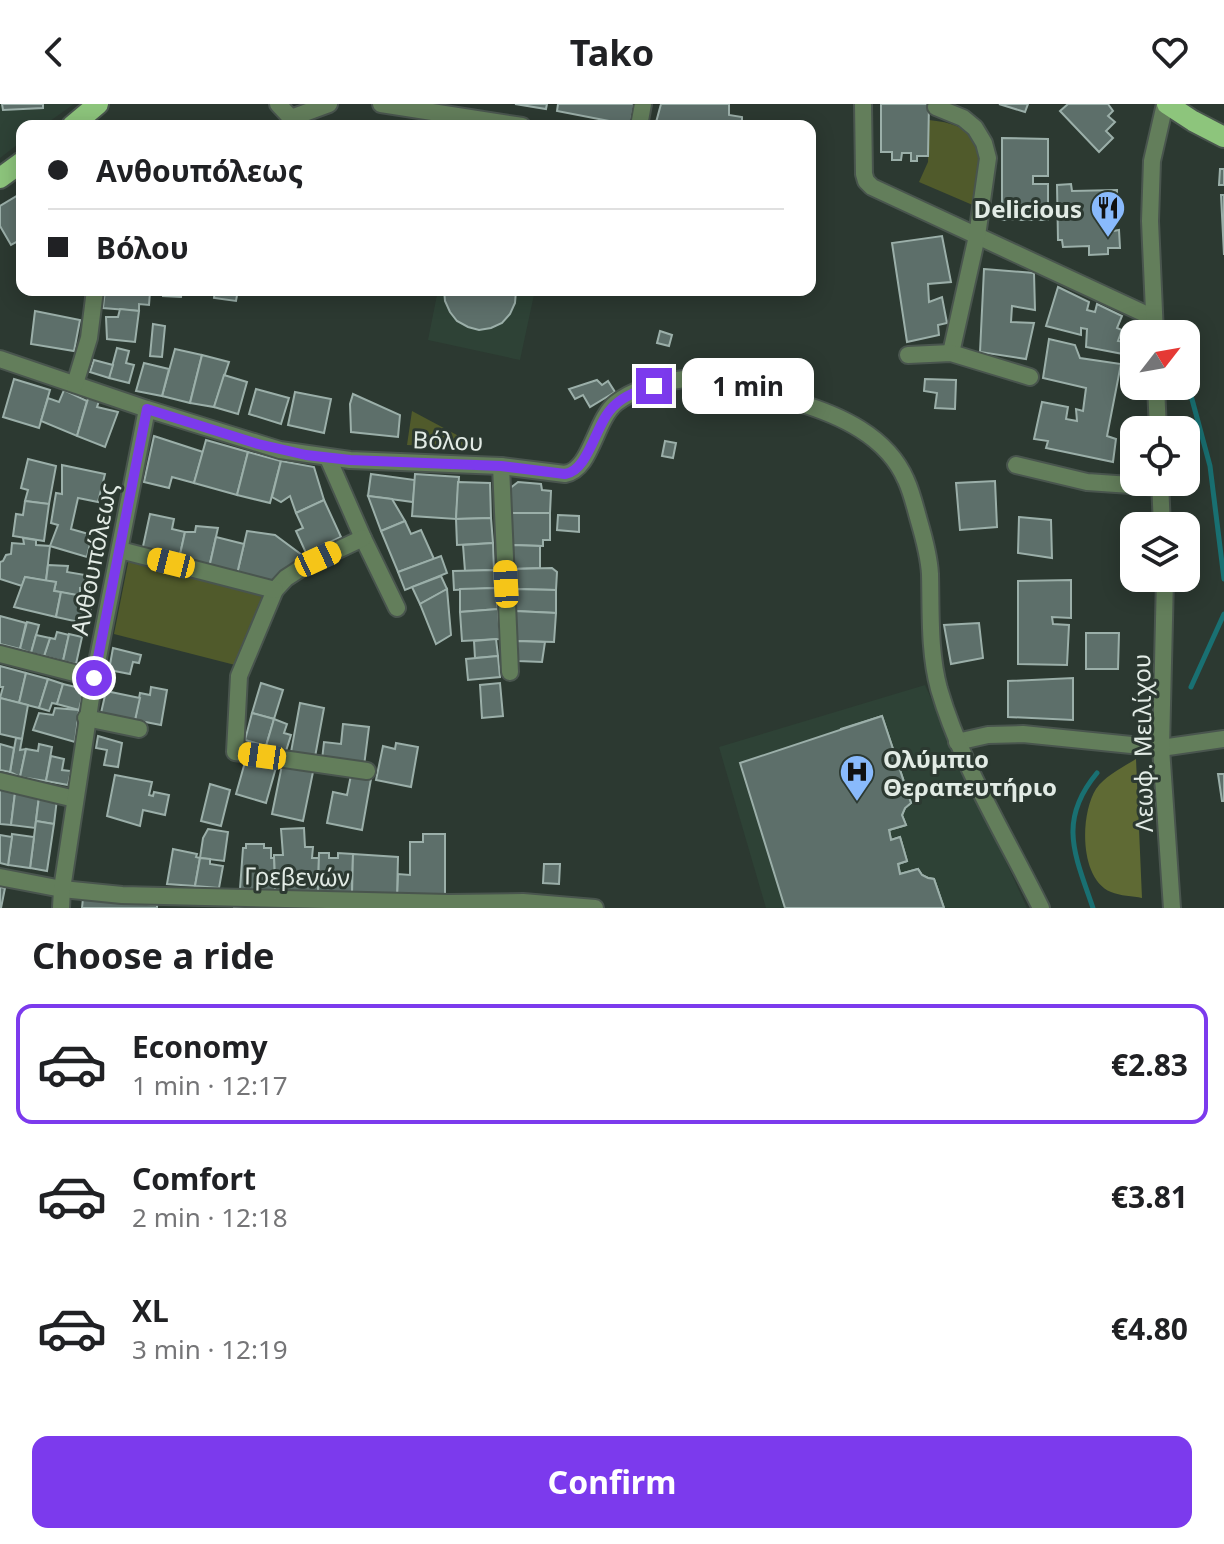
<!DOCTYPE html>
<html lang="en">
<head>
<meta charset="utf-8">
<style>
  body { margin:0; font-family:"Noto Sans",sans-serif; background:#f6f6f6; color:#202124; height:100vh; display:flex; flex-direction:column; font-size:30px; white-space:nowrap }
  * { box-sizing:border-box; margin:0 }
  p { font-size:26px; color:#757577 }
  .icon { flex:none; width:44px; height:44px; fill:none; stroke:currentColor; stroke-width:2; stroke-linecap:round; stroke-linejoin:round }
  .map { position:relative; height:804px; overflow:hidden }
  .panel { display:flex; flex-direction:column; background:#fff; flex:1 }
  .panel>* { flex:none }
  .banner { position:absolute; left:16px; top:16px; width:800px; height:176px; border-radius:16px; box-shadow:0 4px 20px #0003; display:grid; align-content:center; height:176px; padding:0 32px; background:#fff }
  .needle { width:52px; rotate:59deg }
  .fabs { position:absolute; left:1120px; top:216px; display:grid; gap:16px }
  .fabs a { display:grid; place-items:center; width:80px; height:80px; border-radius:16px; background:#fff; box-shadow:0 4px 20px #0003; font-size:40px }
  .end { position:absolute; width:36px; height:36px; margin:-18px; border:10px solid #7c3aed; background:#fff; box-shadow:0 0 0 4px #fff }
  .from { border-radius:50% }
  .bubble { position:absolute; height:56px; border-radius:16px; background:#fff; box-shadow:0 4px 20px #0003; font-size:26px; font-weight:700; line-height:56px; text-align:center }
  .car { position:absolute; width:24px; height:48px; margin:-24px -12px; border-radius:10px; box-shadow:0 0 6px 2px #0007; background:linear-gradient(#f5c518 24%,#345 0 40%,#f5c518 0 76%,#345 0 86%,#f5c518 0) }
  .banner b { display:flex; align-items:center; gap:28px; height:76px; font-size:30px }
  .banner b+b { border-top:2px solid #e0e0e0 }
  .banner i { width:20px; height:20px; background:#202124 }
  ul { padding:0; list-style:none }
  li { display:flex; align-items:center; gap:24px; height:120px; margin:0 16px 12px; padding:0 16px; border:4px solid transparent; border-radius:16px }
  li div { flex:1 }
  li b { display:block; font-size:30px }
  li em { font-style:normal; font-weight:700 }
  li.active { border-color:#7c3aed }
  li>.icon { width:72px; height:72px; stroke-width:1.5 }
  h2 { padding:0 32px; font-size:36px; line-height:96px }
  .cta { display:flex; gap:16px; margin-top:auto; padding:16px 32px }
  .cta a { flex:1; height:92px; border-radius:16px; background:#7c3aed; color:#fff; font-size:32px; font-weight:700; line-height:92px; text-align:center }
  header { display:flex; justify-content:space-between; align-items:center; height:104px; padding:0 32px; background:#fff; font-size:36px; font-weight:700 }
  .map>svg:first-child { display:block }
</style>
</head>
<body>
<header><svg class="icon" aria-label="back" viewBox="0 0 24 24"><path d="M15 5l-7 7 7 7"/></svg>Tako<svg class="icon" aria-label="heart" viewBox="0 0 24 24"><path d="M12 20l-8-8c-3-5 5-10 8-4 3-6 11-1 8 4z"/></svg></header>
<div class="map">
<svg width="1224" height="804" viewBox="0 0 1224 804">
  <rect width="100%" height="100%" fill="#2c3931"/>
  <!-- built -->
  <g fill="#2e4236">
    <polygon points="0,0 74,0 43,22 22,22 22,37 0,54"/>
    <polygon points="438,186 535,186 520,256 428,236"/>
    <polygon points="925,581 1027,804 766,804 719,643"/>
  </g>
  <!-- green -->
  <g fill="#505a2b">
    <path d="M929,16C991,22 980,54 975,102L919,78L928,58Z"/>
    <polygon points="412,307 483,345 407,341"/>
    <polygon points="129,454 266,490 239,562 114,530"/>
  </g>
  <!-- forest -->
  <path fill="#5f6a34" d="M1136,655L1142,794C1133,792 1120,792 1111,788C1079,775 1080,710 1096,685C1105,672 1123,663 1136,655Z"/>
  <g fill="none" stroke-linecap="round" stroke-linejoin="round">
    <!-- stream -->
    <g stroke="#197072" stroke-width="5">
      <polyline points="1186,273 1210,362 1224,475"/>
      <polyline points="1191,583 1224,510"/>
      <path d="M1093,804C1075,751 1057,717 1097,669"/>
    </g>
  </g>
  <!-- building -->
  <g fill="#5d6f6a" stroke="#9bafa9" stroke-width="2">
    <polygon points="2,0 43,0 43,4 3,6"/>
    <polygon points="515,0 547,0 546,5"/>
    <polygon points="558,0 634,0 630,21 557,7"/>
    <polygon points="661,0 729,0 729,11 742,13 742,20 732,19 730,22 655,22"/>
    <polygon points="881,0 929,0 928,52 917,52 917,57 911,57 911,49 902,49 901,56 892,56 892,48 881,48"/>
    <polygon points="999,0 1028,0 1025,8"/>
    <polygon points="1068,0 1108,0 1113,7 1108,12 1115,18 1106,27 1113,34 1099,48 1060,7"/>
    <polygon points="1002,34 1048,35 1048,72 1033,72 1033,80 1048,80 1048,116 1002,116"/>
    <polygon points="1220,65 1224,65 1224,81 1219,81"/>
    <polygon points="1071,80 1072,87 1117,86 1117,108 1113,108 1113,127 1119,126 1120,144 1108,144 1108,150 1089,151 1089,142 1063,143 1062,136 1058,136 1057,81"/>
    <polygon points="20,90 22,95 22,135 11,141 0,122 0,102"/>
    <polygon points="1221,91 1224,91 1224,151"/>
    <polygon points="942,132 951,178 928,180 929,198 942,193 947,219 938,221 939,231 907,238 892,139"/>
    <polygon points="984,165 1034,169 1035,206 1012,202 1011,218 1034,219 1026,255 980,248"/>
    <polygon points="1058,183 1089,198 1087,206 1095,208 1097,200 1122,212 1117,224 1122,226 1118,237 1125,238 1123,250 1086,243 1087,225 1081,224 1081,231 1046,222"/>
    <polygon points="105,186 150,188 149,201 139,200 139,207 103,204"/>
    <polygon points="182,186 181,193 163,192 163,186"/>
    <polygon points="215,186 238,186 236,197 214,194"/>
    <polygon points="444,186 516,186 516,187 515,199 510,210 502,219 491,224 479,226 468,223 457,217 450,208 445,197"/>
    <polygon points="120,205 139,207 135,238 107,235 106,213 118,213"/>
    <polygon points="35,207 80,216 74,247 31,240"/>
    <polygon points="153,220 165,222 162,253 150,252"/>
    <polygon points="660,227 672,231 669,242 657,239"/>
    <polygon points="1049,235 1075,241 1080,254 1121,260 1107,332 1116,335 1113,358 1046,344 1048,337 1034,335 1042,298 1068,303 1066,315 1077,317 1076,305 1083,307 1086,284 1043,274"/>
    <polygon points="117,244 129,247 126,259 134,261 129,279 109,274"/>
    <polygon points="175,245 202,251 190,299 162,292"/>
    <polygon points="202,251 229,258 214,303 190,299"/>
    <polygon points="94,256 113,261 109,274 90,268"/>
    <polygon points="144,259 169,265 162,292 136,287"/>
    <polygon points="224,271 247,278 238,310 214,303"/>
    <polygon points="14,275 50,286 39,324 3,313"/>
    <polygon points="925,275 956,276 955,305 935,304 937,289 924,287"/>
    <polygon points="597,276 602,281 608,277 615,288 590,303 583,291 575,295 569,285"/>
    <polygon points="256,285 289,294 281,320 249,310"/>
    <polygon points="64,286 87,297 77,332 41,317 48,294 59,298"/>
    <polygon points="90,288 101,291 97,303 118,308 105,343 77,332"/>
    <polygon points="295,288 331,295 324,329 288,321"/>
    <polygon points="353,290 400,311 398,333 351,328 350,300"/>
    <polygon points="154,332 203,348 194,379 172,373 169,384 144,378"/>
    <polygon points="206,336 248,348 237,391 194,379"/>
    <polygon points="665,337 676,339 673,354 662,352"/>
    <polygon points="248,348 281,357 270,399 237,391"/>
    <polygon points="28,355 56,362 49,400 25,397 28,386 21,384"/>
    <polygon points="281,357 314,363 324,396 296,409 290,392 281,398 272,393"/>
    <polygon points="62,361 105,370 98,398 78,394 71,425 92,431 87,453 50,442 58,421 51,419 56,389 62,390"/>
    <polygon points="371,370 415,376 413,398 368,392"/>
    <polygon points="415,370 459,373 456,415 412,412"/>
    <polygon points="995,377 997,423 960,426 956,379"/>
    <polygon points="458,378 490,379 491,414 456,415"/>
    <polygon points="518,378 541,380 542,386 551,387 550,409 510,409 509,385"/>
    <polygon points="368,392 392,395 405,417 381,427"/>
    <polygon points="324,396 341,433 306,449 296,427 303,424 296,409"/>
    <polygon points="25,397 49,400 44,437 13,432 16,410 23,411"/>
    <polygon points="510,409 550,409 550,436 543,436 543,442 512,441"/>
    <polygon points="150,410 174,415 172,425 185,428 179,455 142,447"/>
    <polygon points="558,411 579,412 579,428 557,426"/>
    <polygon points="1019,413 1051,416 1052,454 1018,449"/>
    <polygon points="491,414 493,439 457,441 456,415"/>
    <polygon points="405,417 411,430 421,426 434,455 398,468 381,427"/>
    <polygon points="196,422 218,424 209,464 179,455 185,428 195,428"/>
    <polygon points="247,427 275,431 306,454 270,479 237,470"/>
    <polygon points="216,433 244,440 237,470 209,464"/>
    <polygon points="23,434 36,436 36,441 50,442 46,477 25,473 22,482 0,475 0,458 3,457 6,451 11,450 12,439 24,440"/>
    <polygon points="493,439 494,466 465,467 463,441"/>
    <polygon points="512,441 540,442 540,464 513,465"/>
    <polygon points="441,452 447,469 405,486 398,468"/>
    <polygon points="48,461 68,462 67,468 91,472 89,483 80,484 80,492 54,487 56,478 46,477"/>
    <polygon points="552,464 557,468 556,486 514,485 513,465"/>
    <polygon points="494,466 495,484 454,486 453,467"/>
    <polygon points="441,472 447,485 420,500 412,483"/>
    <polygon points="25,473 56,478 54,487 61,488 56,513 14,503"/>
    <polygon points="1071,476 1071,514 1052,513 1053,520 1069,521 1067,561 1018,560 1018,477"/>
    <polygon points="495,484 498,505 460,508 460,485"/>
    <polygon points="447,485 451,531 436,540 420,500"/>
    <polygon points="514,485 556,486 556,509 515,507"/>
    <polygon points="61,488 93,494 88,520 56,513"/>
    <polygon points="498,505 500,535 462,537 460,508"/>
    <polygon points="515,507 556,509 554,538 517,537"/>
    <polygon points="0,512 26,519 20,545 0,540"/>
    <polygon points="27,518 39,521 31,549 20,545"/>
    <polygon points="979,519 983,554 951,560 944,521"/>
    <polygon points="57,528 69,531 63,557 44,552 50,534 55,535"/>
    <polygon points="1086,529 1119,529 1118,565 1086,565"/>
    <polygon points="69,530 82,533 76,560 63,557"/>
    <polygon points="36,531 50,534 44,552 31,549"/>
    <polygon points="496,535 498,552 475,554 474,537"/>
    <polygon points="517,537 545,538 542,558 518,557"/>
    <polygon points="113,544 141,551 139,559 133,558 130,570 109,566"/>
    <polygon points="498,552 500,573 468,576 466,555"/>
    <polygon points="0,562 26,569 19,599 0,594 3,583 0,583"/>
    <polygon points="26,569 48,575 39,604 19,599"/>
    <polygon points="1073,574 1073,616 1008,613 1008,577"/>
    <polygon points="48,575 63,580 57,600 52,599 49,607 39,604"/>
    <polygon points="261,579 283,586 274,615 252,609"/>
    <polygon points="500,579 503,612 482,614 480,581"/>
    <polygon points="63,580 84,585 79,606 57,600"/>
    <polygon points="151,583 167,586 161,621 135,616 140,589 150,591"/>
    <polygon points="106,587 140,594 135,616 101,609"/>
    <polygon points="0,594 28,601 22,635 0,630"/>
    <polygon points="300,599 324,604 315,653 291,648"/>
    <polygon points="55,604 79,606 75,638 33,626 39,609 53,611"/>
    <polygon points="252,609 274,615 266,642 245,636"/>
    <polygon points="882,612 911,699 905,704 902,711 906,721 889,726 891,736 900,733 907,757 898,760 900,770 918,765 922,771 928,774 934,775 944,804 814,804 813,800 877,779 859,725 795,746 784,712 862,687 841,625"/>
    <polygon points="882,612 911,699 905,704 902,711 906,721 889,726 891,736 900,733 907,757 898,760 900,770 918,765 922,771 928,774 934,775 944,804 785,804 740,659"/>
    <polygon points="274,615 287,620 284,629 291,631 286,647 266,642"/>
    <polygon points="343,620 369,623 364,662 322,656 324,638 341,640"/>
    <polygon points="98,632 122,639 118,663 104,661 107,646 96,644"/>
    <polygon points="16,634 22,635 20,646 26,645 20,673 10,668"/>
    <polygon points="396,639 418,643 411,683 376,676 383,642 395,645"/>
    <polygon points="0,640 14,644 10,668 0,666"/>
    <polygon points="39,640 52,643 46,677 20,673 26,645 38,647"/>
    <polygon points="247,651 277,660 266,699 236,690"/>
    <polygon points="51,652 64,655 62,666 71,667 68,681 46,677"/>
    <polygon points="282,661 313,668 303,717 272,710"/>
    <polygon points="1218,670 1224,670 1224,697 1222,697"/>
    <polygon points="115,671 152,678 149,691 153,692 154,688 169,691 165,711 143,706 140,722 107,712"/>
    <polygon points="351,671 371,675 362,726 327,719 333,688 347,691"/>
    <polygon points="210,680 230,686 221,722 201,717"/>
    <polygon points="0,685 15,689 11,721 0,720"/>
    <polygon points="15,689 39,693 35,724 11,721"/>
    <polygon points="39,693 57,695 54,720 36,717"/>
    <polygon points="36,717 54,720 47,767 30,764"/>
    <polygon points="304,724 305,743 313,743 312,754 319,754 318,788 275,787 274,751 283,751 281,725"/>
    <polygon points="208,725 228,728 224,757 200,754 203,734"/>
    <polygon points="12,730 34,733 30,764 8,761"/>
    <polygon points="423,730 445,730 445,794 397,792 398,770 410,771 410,738 423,738"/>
    <polygon points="0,731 12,733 8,761 0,759"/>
    <polygon points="246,740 264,740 264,744 271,744 271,754 274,754 275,787 240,785 243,744 246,744"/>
    <polygon points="173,745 197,750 196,753 200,754 195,782 167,780"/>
    <polygon points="319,749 329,749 329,754 338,754 338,749 353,750 352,790 318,788"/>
    <polygon points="353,750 398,753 397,792 352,790"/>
    <polygon points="200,754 210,755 210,760 223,762 219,784 195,782"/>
    <polygon points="544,760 560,760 559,780 543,779"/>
    <polygon points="0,783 5,784 1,804 0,804"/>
    <polygon points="83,794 157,801 157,804 82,804"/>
    <polygon points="235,799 275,801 275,804 234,804"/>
  </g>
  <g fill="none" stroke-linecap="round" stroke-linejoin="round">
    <defs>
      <g id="minor">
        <polyline points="278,0 291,14 329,0"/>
        <polyline points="381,0 522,22"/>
        <polyline points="863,0 864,70 866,77 872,83 1154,214"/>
        <polyline points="936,3 963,14 975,24 984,39 988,54 977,132 951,249"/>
        <polyline points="639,22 643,0"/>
        <polyline points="908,251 951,249 1030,273"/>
        <polyline points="328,354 363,434 397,504"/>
        <polyline points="1016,361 1087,378 1160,383"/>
        <polyline points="501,362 510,568"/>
        <polyline points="363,434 306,461 286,474 275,486 239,572 235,648 367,667"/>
        <polyline points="120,446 275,486"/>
        <polyline points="0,550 94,574"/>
        <polyline points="86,614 139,625"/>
        <polyline points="957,638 988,631 1023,630 1161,644 1224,635"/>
        <polyline points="0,677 75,695"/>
        <polyline points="0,773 62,785 122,791 449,799 523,798 595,804"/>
      </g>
      <g id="tertiary">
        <polyline points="1155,230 1150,117 1152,57 1165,0"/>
        <path d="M0,255L147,305L280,346L350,356L501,362L565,370C591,366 595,316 616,299C634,285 662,278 684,275C715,272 766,288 796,298C840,311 887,332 906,376C912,389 915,403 919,417C924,434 929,452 930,470C931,508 929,548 939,585C962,663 1005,731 1041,804"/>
        <polyline points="75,280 89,234 95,186"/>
        <polyline points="1156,282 1158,326"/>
        <polyline points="1160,378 1162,422"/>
        <polyline points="1165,474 1161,644 1172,804"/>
        <polyline points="61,804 62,785 94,574 147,305"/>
      </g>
      <g id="primary">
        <polyline points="1167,0 1193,17 1224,33"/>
        <polyline points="72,22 98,0"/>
        <polyline points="0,74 22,58"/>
      </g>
    </defs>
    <!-- minor casing -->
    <use href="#minor" stroke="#49554e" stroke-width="20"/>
    <!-- tertiary casing -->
    <use href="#tertiary" stroke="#49554e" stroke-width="20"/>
    <!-- primary casing -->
    <use href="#primary" stroke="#49554e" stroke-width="24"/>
    <!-- minor -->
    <use href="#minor" stroke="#637e5b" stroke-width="16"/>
    <!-- tertiary -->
    <use href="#tertiary" stroke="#637e5b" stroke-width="16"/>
    <!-- primary -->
    <use href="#primary" stroke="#8dc57c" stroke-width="20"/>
  </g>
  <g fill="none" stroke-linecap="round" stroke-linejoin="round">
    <!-- route -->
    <path stroke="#7c3aed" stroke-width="10" d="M94,574L147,305L258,340L306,351L350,356L501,362L565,370C590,366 595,318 615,301C625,291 641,286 654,282"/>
  </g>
  <!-- icons -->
  <defs>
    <symbol id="restaurant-pin" viewBox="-11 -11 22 30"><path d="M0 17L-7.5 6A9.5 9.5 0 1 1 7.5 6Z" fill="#89bafc" stroke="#2c3931"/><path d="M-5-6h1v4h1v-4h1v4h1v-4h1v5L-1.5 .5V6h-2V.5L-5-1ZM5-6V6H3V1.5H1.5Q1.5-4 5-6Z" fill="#111"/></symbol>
    <symbol id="hospital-pin" viewBox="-11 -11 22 30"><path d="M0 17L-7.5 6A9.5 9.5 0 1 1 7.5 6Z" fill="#89bafc" stroke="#2c3931"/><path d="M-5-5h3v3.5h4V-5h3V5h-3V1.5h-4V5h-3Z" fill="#111"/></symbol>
  </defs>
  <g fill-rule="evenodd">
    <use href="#restaurant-pin" x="1088" y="84" width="40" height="54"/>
    <use href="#hospital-pin" x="837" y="648" width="40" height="54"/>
  </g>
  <g text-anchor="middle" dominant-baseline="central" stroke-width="6" stroke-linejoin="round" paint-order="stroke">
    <!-- poi labels -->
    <g font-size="24" font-weight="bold" fill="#e2ebe5" stroke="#2c3931" text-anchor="end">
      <text x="1082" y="104">Delicious</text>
      <text x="883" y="654" text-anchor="start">Ολύμπιο<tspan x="883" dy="28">Θεραπευτήριο</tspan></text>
    </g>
    <!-- street labels -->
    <g font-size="24" fill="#e2ebe5" stroke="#2c3931">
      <text transform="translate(448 336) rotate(2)">Βόλου</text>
      <text transform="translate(93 455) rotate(-79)">Ανθουπόλεως</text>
      <text transform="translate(1142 639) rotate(-91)">Λεωφ. Μειλίχου</text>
      <text transform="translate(297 772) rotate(1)">Γρεβενών</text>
    </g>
  </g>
</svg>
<div class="fabs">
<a><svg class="needle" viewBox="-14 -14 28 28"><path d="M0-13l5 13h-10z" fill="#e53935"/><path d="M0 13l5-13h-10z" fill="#757577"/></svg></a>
<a><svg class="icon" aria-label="locate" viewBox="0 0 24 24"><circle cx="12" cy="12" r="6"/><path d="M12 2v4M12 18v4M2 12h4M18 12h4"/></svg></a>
<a><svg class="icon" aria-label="layers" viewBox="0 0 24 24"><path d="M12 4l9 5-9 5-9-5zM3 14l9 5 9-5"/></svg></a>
</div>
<i class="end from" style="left:94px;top:574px"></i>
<i class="end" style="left:654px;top:282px"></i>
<div class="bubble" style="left:682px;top:254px;width:132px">1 min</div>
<i class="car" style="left:318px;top:455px;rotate:65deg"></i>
<i class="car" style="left:171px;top:459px;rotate:284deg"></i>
<i class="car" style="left:506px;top:480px;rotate:357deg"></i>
<i class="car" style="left:262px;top:652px;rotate:278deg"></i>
<div class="banner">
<b><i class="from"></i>Ανθουπόλεως</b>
<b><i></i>Βόλου</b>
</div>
</div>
<section class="panel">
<h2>Choose a ride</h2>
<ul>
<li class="active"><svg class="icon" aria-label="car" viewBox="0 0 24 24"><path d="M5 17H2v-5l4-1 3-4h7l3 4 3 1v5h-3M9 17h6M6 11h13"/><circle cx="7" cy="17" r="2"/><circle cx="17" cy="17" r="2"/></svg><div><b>Economy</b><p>1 min · 12:17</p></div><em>€2.83</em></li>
<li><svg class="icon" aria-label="car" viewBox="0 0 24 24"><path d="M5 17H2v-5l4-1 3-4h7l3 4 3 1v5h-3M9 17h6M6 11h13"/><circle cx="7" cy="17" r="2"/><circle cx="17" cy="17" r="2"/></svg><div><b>Comfort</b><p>2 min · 12:18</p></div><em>€3.81</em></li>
<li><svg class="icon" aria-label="car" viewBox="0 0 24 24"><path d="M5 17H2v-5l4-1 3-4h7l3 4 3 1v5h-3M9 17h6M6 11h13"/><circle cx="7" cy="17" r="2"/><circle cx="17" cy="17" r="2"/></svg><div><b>XL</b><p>3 min · 12:19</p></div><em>€4.80</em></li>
</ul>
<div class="cta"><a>Confirm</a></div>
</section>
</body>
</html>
